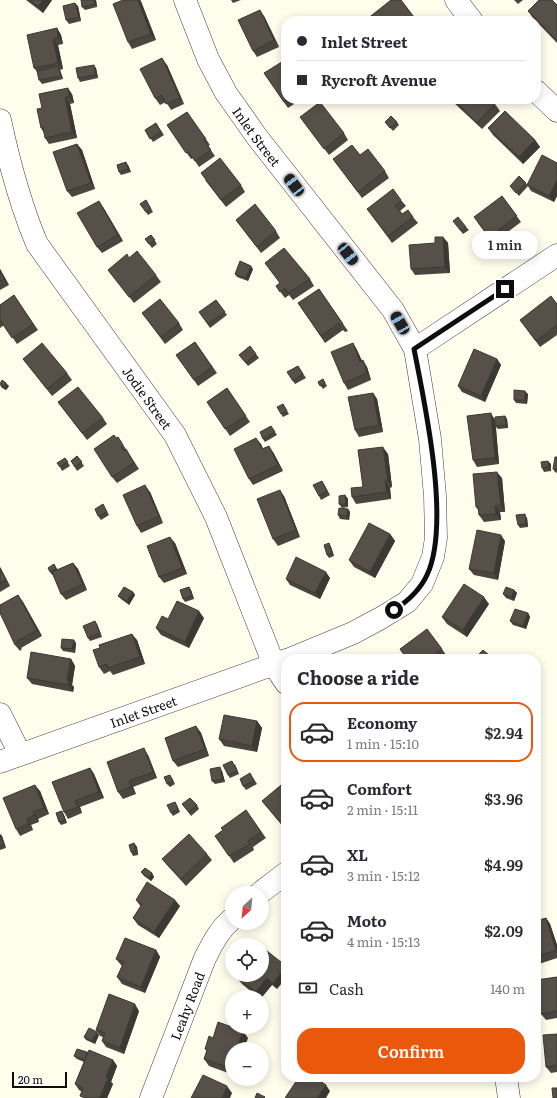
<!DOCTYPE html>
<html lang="en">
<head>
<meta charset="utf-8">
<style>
  body { margin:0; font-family:Literata,serif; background:#f2f2f3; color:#2b2b33; height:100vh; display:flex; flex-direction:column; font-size:15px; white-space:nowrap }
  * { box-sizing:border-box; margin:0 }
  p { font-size:13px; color:#7c7c81 }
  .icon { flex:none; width:22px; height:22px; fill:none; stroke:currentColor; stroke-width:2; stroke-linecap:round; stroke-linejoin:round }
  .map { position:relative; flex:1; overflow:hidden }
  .side { position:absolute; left:281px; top:654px; width:260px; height:428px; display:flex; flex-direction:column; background:#fff; border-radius:16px; box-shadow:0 2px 10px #0003 }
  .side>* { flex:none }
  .banner { position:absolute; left:281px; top:16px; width:260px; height:88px; border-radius:16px; box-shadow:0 2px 10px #0003; display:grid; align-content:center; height:88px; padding:0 16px; background:#fff }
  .needle { width:26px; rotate:207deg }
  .tools { position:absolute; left:225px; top:886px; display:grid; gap:8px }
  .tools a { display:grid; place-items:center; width:44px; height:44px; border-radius:50%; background:#fff; box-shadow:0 2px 10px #0003; font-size:20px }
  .scale { position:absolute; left:12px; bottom:10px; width:55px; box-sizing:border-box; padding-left:4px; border:2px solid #0d0d0d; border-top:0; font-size:11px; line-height:14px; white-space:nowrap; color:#0d0d0d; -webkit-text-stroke:3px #fff; paint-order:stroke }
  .end { position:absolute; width:18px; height:18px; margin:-9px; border:5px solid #0d0d0d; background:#fff; box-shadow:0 0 0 2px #fff }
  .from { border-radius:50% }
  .bubble { position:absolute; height:28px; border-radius:14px; background:#fff; box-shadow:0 2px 10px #0003; font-size:13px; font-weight:600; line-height:28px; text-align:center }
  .car { position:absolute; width:12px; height:24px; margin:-12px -6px; border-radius:5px; box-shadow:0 0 3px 1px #0007; background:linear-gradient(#222 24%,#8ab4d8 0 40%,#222 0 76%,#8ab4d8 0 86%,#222 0) }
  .banner b { display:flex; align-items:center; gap:14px; height:38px; font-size:15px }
  .banner b+b { border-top:1px solid #e1e1e2 }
  .banner i { width:10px; height:10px; background:#2b2b33 }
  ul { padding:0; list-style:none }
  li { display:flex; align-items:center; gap:12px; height:60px; margin:0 8px 6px; padding:0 8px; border:2px solid transparent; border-radius:16px }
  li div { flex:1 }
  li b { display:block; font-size:15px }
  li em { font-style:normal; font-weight:600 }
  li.active { border-color:#ea580c }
  li>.icon { width:36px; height:36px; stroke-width:1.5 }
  h2 { padding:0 16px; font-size:18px; line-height:48px }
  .pay { display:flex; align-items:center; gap:10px; height:44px; padding:0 16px; font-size:15px }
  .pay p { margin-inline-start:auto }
  .primary-button { display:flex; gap:8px; margin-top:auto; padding:8px 16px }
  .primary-button a { flex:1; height:46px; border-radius:16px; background:#ea580c; color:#fff; font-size:16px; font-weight:600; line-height:46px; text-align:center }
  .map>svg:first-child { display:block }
</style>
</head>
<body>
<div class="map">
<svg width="557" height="1098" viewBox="0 0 557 1098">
  <rect width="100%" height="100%" fill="#fffeed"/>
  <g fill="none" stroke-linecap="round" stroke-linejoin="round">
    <defs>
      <g id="minor">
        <path id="s1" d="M185,0L208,59L226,93L257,137L393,310L415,349L430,439L435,496L436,538L433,557L422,584L407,602L381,618L353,633L290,659"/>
        <polyline points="456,0 472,21"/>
        <polyline points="536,91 557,111"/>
        <path id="s2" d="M0,120C9,162 20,204 37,244L175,435L216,517L274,665L286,683"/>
        <polyline points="415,349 557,255"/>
        <polyline points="0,714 20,754"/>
        <path id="s3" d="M0,762L286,660"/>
        <polyline points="260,893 286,873"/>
        <polyline points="506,1077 509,1098"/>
        <path id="s4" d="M151,1098L205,958C213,943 219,930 232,919"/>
      </g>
    </defs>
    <!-- minor casing -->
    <use href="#minor" stroke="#404040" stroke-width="23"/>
    <!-- minor -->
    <use href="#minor" stroke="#fff" stroke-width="22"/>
  </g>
  <!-- wall -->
  <g fill="#4a453f">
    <polygon points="26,0 52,0 43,13"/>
    <polygon points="96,0 97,7 85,10 82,7"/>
    <polygon points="123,0 140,0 156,40 132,49 128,42"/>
    <polygon points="231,0 241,0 233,3"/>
    <polygon points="514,0 523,0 518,4"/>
    <polygon points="557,5 557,43 533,18 528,11"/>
    <polygon points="78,6 81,21 69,24 66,20"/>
    <polygon points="264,16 279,47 257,57 253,51"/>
    <polygon points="57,28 61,35 63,44 58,45 63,69 60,70 63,79 42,84 39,80 38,73 34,68"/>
    <polygon points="167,65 184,104 171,110 166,102 160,105 155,98"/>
    <polygon points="96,68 98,78 80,82 78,78"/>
    <polygon points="264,73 286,99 302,99 288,108"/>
    <polygon points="72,94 74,103 70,104 77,138 49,144 45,138 44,133 41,128 42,108"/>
    <polygon points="451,99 489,99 495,104 500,111 482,129 453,102"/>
    <polygon points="187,112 210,145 208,146 215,156 199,167 193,158 191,159 167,125"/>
    <polygon points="300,117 344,133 348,140 329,155"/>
    <polygon points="385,122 397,122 399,125 393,131"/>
    <polygon points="156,123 164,135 153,142 145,130"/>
    <polygon points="488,128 535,140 540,147 523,164 493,135"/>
    <polygon points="77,144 82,150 95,189 72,197 67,191"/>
    <polygon points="360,155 385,171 389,178 362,198 333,159"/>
    <polygon points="557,163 557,196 554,202 531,191 528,186 519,196 510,186 526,183 527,185"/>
    <polygon points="128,165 131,172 121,175 119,172"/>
    <polygon points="205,180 241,185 245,192 226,207"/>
    <polygon points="502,196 521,222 493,243 478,223"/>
    <polygon points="146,200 153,212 148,215 140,204"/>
    <polygon points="401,200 406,206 400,211 402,214 413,217 418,223 392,243 367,209"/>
    <polygon points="103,207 123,241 102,253 97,247"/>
    <polygon points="236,220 276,231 280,238 261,253"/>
    <polygon points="453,221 466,227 469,230 463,234"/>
    <polygon points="151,235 157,244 152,248 145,239"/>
    <polygon points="443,237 448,243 450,273 415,275 411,269 435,243"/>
    <polygon points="129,258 156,275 161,282 134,303 108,270"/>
    <polygon points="265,263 310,279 314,286 293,300 289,295 285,298 276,286 280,283"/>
    <polygon points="0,269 9,285 0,290"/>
    <polygon points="253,269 248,281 237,277 235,274"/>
    <polygon points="319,289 348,331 345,332 343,330 325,343 298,303"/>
    <polygon points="14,295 38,330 17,344 4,325 0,328 0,305"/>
    <polygon points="216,300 227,315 210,328 199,312"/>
    <polygon points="557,304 557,335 540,347 520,320"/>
    <polygon points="142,313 179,323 183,330 165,344"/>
    <polygon points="195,342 217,373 198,386 176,355"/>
    <polygon points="353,343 357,350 362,361 367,367 371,380 348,390 344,383"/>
    <polygon points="250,346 259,358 248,366 239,355"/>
    <polygon points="23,359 67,373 72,380 52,396"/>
    <polygon points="497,359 501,365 485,402 462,392 458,386"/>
    <polygon points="298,366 306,378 295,384 287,372"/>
    <polygon points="323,379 327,386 323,389 318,382"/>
    <polygon points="0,385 9,386 6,390 2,388"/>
    <polygon points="227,388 250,422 230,436 207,402"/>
    <polygon points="373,393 377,399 383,432 359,437 355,430"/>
    <polygon points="528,394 527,404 516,403 514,400"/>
    <polygon points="58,402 103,418 107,424 87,440"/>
    <polygon points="283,404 289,414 283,417 281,414"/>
    <polygon points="505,416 507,419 508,428 498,429 496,427 499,464 477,467 473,460 495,419"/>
    <polygon points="271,426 277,435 265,442 263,439"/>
    <polygon points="118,437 139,469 117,483 112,477 116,438"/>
    <polygon points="261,444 263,449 273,452 283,471 253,485 249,479"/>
    <polygon points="388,454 392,487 390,488 391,499 356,504 352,497 363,487"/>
    <polygon points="77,456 84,466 77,471 71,461"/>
    <polygon points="557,457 557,473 555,472 553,469"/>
    <polygon points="65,458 70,466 62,471 60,467"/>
    <polygon points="551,464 551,471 544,472 542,468"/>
    <polygon points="502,478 505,512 500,512 501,520 484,522 479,515 479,511 476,507"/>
    <polygon points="324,484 330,495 321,500 319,496"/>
    <polygon points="150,492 163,523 141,533 137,526"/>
    <polygon points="345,495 348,499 348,507 342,508 339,504"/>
    <polygon points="284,496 300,537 278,546 273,539"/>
    <polygon points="105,508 109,515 101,520 98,516"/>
    <polygon points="348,509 350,512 349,520 340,519 338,515"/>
    <polygon points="527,518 528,527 520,528 518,525"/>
    <polygon points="390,534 395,541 375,578 354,567 349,560"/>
    <polygon points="505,541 498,580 474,575 469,569"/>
    <polygon points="175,543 187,574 164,583 159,577"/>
    <polygon points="329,543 331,547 334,556 329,558 327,555"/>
    <polygon points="73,563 78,569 87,590 66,600 61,594 53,575 52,575 50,572 54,564 58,570"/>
    <polygon points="0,567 10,586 0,592"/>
    <polygon points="330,578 320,599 290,585 286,579"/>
    <polygon points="189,587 191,590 194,599 185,602 183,599"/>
    <polygon points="514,590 517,593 514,601 506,598 503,594"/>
    <polygon points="133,592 135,595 129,605 121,599 118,596"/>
    <polygon points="18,595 23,602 42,636 21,648 22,649 20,651 15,645"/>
    <polygon points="489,604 467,637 447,624 442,617"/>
    <polygon points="528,613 530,617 526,629 513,625 510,621"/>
    <polygon points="204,618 189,648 161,635 156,628 168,619"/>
    <polygon points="97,624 102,637 90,641 88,638"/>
    <polygon points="137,640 145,664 113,675 110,671 104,674 99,667"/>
    <polygon points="76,643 75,653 63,651 61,648"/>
    <polygon points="400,649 442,649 446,655 441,659 407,659"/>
    <polygon points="71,659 75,666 72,685 74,687 73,692 32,684 27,678"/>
    <polygon points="257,721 262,728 257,752 224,746 219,739"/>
    <polygon points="196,726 201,733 209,756 178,767 173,761"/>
    <polygon points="148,755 157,778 133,787 136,794 123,799 118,792"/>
    <polygon points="235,764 239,774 230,778 228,775"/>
    <polygon points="90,768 94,774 104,798 80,807 82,813 68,819 64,812"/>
    <polygon points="222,771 225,782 215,784 212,781"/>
    <polygon points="250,773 257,784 246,790 243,786"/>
    <polygon points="172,778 175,784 170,787 167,784"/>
    <polygon points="286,781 286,827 284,828 262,801"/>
    <polygon points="40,791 49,814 38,819 39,822 31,825 33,830 20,836 16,829"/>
    <polygon points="175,802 177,805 180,812 173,816 171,813"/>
    <polygon points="182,804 197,805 199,809 191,816"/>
    <polygon points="246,810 266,838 253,847 254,850 234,863 215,836 223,830"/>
    <polygon points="64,815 67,823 61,825 59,822"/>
    <polygon points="0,834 2,836 6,848 0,850"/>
    <polygon points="134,843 137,847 138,855 133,856 131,852"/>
    <polygon points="207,854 212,860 186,886 167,865 162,859"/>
    <polygon points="141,872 152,873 154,877 151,881 144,876"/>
    <polygon points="136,900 180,906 159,938 138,925 133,918 141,907"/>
    <polygon points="536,901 541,912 536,914"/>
    <polygon points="546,918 550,924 557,945 557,958 536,965 536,921"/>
    <polygon points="262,947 277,989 272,985 262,997 258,997 242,984 237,978"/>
    <polygon points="156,950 160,957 145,993 122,984 117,977 122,966 121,965 116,959"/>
    <polygon points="557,977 557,1018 546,1020 541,1014"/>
    <polygon points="262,1003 269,1012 264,1016 262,1014"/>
    <polygon points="139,1011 124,1054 106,1047 102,1041 103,1037 100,1036 96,1030"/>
    <polygon points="557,1034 557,1072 551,1073 546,1067"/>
    <polygon points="99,1035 95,1044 86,1040 84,1037"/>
    <polygon points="213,1038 248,1038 232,1049 232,1071 231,1074 209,1066 204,1059 207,1051 205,1049"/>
    <polygon points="87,1052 113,1060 117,1066 111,1082 113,1084 107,1098 85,1098 82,1092 79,1090 75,1084 84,1062 77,1059 74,1056"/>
  </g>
  <!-- shaded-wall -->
  <g fill="#3c3833">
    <polygon points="43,0 52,0 43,13 38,6"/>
    <polygon points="94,0 96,0 97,7 95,4"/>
    <polygon points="138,0 140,0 141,1 156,40 151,34"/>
    <polygon points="75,3 78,6 81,21 79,17"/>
    <polygon points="260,10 264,16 279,47 274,40"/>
    <polygon points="57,28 61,35 63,44 58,37"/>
    <polygon points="53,39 58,45 63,69 58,63"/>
    <polygon points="162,58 167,65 184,104 180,98"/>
    <polygon points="94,65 96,68 98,78 96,75"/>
    <polygon points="58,66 60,70 63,79 61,76"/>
    <polygon points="68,88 72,94 74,103 69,97"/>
    <polygon points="65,97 70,104 77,138 72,132"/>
    <polygon points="535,140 540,147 523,164 519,157"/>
    <polygon points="77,144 82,150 95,189 91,183"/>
    <polygon points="126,162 128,165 131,172 128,169"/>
    <polygon points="557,180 557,196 554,202 549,196"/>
    <polygon points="99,201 103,207 123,241 118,235"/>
    <polygon points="443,237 448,243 450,273 445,267"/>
    <polygon points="251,266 253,269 248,281 246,278"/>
    <polygon points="0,269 9,285 4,279 0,271"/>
    <polygon points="353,343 357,350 365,368 360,362"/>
    <polygon points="497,359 501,365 485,402 481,396"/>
    <polygon points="363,360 367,367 371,380 367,373"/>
    <polygon points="6,383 9,386 6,390 4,387"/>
    <polygon points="525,391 528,394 527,404 525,400"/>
    <polygon points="373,393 377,399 383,432 379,425"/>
    <polygon points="491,413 495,420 499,464 495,458"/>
    <polygon points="505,416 507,419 508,428 506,425"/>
    <polygon points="256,438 261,444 266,456 262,449"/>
    <polygon points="269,446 273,452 283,471 278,465"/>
    <polygon points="383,447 388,454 392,487 388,481"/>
    <polygon points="548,461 551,464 551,471 549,467"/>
    <polygon points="497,472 502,478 505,512 501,505"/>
    <polygon points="385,481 390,488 391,499 387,492"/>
    <polygon points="145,485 150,492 163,523 159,516"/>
    <polygon points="280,490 284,496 300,537 296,530"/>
    <polygon points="345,495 348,499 348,507 346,504"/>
    <polygon points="495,506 500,512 501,520 496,514"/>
    <polygon points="348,509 350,512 349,520 347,516"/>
    <polygon points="525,514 527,518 528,527 526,524"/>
    <polygon points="390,534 395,541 375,578 370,572"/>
    <polygon points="501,535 505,541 498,580 494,573"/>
    <polygon points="170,537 175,543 187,574 182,568"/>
    <polygon points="329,543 331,547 334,556 332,553"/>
    <polygon points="73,563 78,569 87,590 83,584"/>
    <polygon points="0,567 10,586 6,580 0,569"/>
    <polygon points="326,572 330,578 320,599 315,593"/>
    <polygon points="189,587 191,590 194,599 192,596"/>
    <polygon points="514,590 517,593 514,601 512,597"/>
    <polygon points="133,592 135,595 129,605 127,601"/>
    <polygon points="18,595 23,602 42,636 37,630"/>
    <polygon points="484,597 489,604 467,637 463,630"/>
    <polygon points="199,611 204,618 189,648 185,642"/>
    <polygon points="528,613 530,617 526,629 523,626"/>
    <polygon points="95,621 97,624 102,637 100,633"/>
    <polygon points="132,634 137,640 145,664 140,657"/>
    <polygon points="74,640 76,643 75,653 72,649"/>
    <polygon points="489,655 491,658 491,659 485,659"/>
    <polygon points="71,659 75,666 72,685 74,687 73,692 68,685 67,680"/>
    <polygon points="257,721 262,728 257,752 252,746"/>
    <polygon points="196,726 201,733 209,756 205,749"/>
    <polygon points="144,748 148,755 157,778 153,772"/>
    <polygon points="220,767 222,771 225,782 222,779"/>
    <polygon points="90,768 94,774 104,798 99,792"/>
    <polygon points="129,781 133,787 136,794 131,787"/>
    <polygon points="35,785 40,791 49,814 44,808"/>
    <polygon points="75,801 80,807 82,813 78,807"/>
    <polygon points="62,811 64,815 67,823 65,820"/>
    <polygon points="33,812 38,819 39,822 34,815"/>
    <polygon points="27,819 31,825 33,830 29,824"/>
    <polygon points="0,834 2,836 6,848 4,845"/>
    <polygon points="134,843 137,847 138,855 136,851"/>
    <polygon points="152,873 154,877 151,881 149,878"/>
    <polygon points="175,900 180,906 159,938 154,932"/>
    <polygon points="536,901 541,912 536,905"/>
    <polygon points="546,918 550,924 557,945 557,952"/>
    <polygon points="156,950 160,957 145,993 141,987"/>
    <polygon points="286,966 286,978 277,989 273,983"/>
    <polygon points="267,978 272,985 262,997 259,997 256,992"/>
    <polygon points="135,1004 139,1011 124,1054 120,1048"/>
    <polygon points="243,1031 248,1038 244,1049 237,1049"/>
    <polygon points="97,1032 99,1035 95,1044 92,1041"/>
    <polygon points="230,1057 232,1060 232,1071 231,1074 227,1067"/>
    <polygon points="113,1060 117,1066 111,1082 113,1084 107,1098 100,1098 106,1077"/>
    <polygon points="326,1085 330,1091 326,1098 317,1098"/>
    <polygon points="227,1086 232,1093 230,1098 222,1098"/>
  </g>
  <!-- building -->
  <g fill="#565049" stroke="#3c3833">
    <polygon points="30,0 43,0 38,6"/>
    <polygon points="81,0 94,0 95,4 82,7"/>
    <polygon points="123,0 138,0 151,34 128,42 113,4"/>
    <polygon points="391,0 401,0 417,21 368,21 367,19"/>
    <polygon points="539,0 552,0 557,5 557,41 528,11"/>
    <polygon points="75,3 79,17 66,20 63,6"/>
    <polygon points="260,10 274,40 253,51 238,20"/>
    <polygon points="57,28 58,37 53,39 58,63 34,68 27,35"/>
    <polygon points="162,58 180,98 166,104 162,95 155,98 140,69"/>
    <polygon points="285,60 286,60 286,99 288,99 284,102 264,73"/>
    <polygon points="94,65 96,75 78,78 76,68"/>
    <polygon points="58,66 61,76 39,80 37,71"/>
    <polygon points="68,88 69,97 65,97 72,132 45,138 43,127 41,128 37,109 42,108 39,94"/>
    <polygon points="453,99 489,99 495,104 477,123"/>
    <polygon points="320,102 344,133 324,149 300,117"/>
    <polygon points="505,111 535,140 519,157 488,128"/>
    <polygon points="187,112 206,139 204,140 211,150 195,161 188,152 186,153 167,125"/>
    <polygon points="391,116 397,122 390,128 385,122"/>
    <polygon points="156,123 161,132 150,139 145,130"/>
    <polygon points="77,144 91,183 67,191 53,152"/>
    <polygon points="352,145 360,155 368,149 385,171 358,192 333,159"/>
    <polygon points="542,155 557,163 557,180 549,196 527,185"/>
    <polygon points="220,158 241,185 221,200 201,173"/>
    <polygon points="126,162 128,169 119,172 117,165"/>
    <polygon points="519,176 526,183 516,193 510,186"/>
    <polygon points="393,189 401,200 395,205 402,214 408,210 413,217 388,236 367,209"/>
    <polygon points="502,196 517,216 489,237 474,217"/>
    <polygon points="146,200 151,209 146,212 140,204"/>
    <polygon points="99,201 118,235 97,247 77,213"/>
    <polygon points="255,204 276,231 257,247 236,220"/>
    <polygon points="458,217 466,227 461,231 453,221"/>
    <polygon points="151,235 155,240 149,244 145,239"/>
    <polygon points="435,237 443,237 445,267 411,269 409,245 435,243"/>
    <polygon points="284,248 310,279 288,293 285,288 280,292 276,286 280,283 265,263"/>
    <polygon points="137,251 156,275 129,297 108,270 127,254 129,258"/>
    <polygon points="240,261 251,266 246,278 235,274"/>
    <polygon points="0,271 4,279 0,281"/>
    <polygon points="319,289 343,324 340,326 339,323 321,336 298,303"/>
    <polygon points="14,295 33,324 12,338 0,320 0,305"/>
    <polygon points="551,296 557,304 557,325 536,341 520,320"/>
    <polygon points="160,299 179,323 161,337 142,313"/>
    <polygon points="216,300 225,312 208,324 199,312"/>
    <polygon points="195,342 212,367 194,380 176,355"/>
    <polygon points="42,343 67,373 47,389 23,359"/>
    <polygon points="353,343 360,362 363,360 367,373 344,383 331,352"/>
    <polygon points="250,346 256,354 246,363 239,355"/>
    <polygon points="474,349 497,359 481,396 458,386"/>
    <polygon points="298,366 303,374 293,381 287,372"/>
    <polygon points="323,379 325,383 320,386 318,382"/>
    <polygon points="2,380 6,383 4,387 0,384"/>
    <polygon points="78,387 103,418 82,433 58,402"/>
    <polygon points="227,388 246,416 225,429 207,402"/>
    <polygon points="514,390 525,391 525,400 514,400"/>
    <polygon points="373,393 379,425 355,430 348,397"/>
    <polygon points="283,404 287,411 281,414 277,407"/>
    <polygon points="491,413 495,458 473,460 467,416"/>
    <polygon points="505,416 506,425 495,426 495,417"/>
    <polygon points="271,426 275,432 263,439 260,432"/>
    <polygon points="114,435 116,438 118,437 123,445 121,447 124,451 126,449 134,463 112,477 94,449"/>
    <polygon points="256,438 262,449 269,446 278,465 249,479 234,449"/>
    <polygon points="383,447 388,481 385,481 387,492 352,497 351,488 363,487 358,450"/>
    <polygon points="77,456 82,462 75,467 71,461"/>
    <polygon points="555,457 557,457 557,470 553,469"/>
    <polygon points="65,458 68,462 60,467 57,463"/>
    <polygon points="548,461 549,467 542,468 541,462"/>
    <polygon points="497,472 501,505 495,506 496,514 479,515 478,507 476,507 473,474"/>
    <polygon points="322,481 327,491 319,496 313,485"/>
    <polygon points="145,485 159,516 137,526 123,495"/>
    <polygon points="280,490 296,530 273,539 257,499"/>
    <polygon points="345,495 346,504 339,504 339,496"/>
    <polygon points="103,504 107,512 98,516 95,509"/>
    <polygon points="339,508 348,509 347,516 338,515"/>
    <polygon points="525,514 526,524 518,525 516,515"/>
    <polygon points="369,523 390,534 370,572 349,560"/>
    <polygon points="477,530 501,535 494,573 469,569"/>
    <polygon points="170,537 182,568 159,577 147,546"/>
    <polygon points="329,543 332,553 327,555 324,545"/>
    <polygon points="296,557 326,572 315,593 286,579"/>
    <polygon points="73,563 83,584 61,594 52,572"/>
    <polygon points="54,564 56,569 50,572 48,568"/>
    <polygon points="0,569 6,580 0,583"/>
    <polygon points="464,584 484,597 463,630 442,617"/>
    <polygon points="124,587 133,592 127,601 118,596"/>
    <polygon points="189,587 192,596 183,599 180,590"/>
    <polygon points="506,587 514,590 512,597 503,594"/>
    <polygon points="18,595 37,630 17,641 18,643 15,645 0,613 0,605"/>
    <polygon points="177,601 199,611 185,642 156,628 162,616 168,619"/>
    <polygon points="515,609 528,613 523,626 510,621"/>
    <polygon points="95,621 100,633 88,638 83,626"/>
    <polygon points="427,629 442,649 428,659 407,659 400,649"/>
    <polygon points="132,634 140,657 108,668 107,664 99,667 93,650 100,648 99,645"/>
    <polygon points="62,639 74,640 72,649 61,648"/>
    <polygon points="483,650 489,655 485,659 480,659 477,656"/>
    <polygon points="31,652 71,659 67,680 69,681 68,685 27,678"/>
    <polygon points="224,715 257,721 252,746 219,739"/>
    <polygon points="196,726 205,749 173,761 165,738"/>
    <polygon points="144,748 153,772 129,781 131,787 118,792 107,762"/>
    <polygon points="232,761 237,771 228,775 223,765"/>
    <polygon points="220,767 222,779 212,781 210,769"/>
    <polygon points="90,768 99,792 75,801 78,807 64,812 52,782"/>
    <polygon points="250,773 254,781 243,786 240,779"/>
    <polygon points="170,775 173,781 167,784 164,777"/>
    <polygon points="286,781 286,817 280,822 262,801"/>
    <polygon points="35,785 44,808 33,812 34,815 27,819 29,824 16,829 3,798"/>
    <polygon points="190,798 197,805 189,812 182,804"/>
    <polygon points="175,802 178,809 171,813 167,805"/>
    <polygon points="246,810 261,832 248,841 250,844 229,856 215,836 223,830 221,828"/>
    <polygon points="62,811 65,820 59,822 56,813"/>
    <polygon points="189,834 207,854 181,879 162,859"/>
    <polygon points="0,835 4,845 0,846"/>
    <polygon points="134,843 136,851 131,852 129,845"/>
    <polygon points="145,868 152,873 149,878 141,872"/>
    <polygon points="147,882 175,900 154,932 133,918 142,904 136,900"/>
    <polygon points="546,918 556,950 536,957 536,921"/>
    <polygon points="125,938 156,950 141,987 117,977 124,962 116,959"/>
    <polygon points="262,947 286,966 273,983 267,978 256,992 237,978 239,975 262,975"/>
    <polygon points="557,977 557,1011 541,1014 536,980"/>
    <polygon points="109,994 135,1004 120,1048 102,1041 105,1033 96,1030"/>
    <polygon points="262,1003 267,1008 262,1013"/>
    <polygon points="218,1022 243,1031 237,1049 232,1049 232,1058 230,1057 227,1067 204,1059 207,1050 205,1049 209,1036 213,1038"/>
    <polygon points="89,1028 97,1032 92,1041 84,1037"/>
    <polygon points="557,1034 557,1065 546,1067 543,1035"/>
    <polygon points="77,1049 87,1052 85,1060 74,1056"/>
    <polygon points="89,1050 113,1060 106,1077 108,1078 100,1098 85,1098 80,1096 83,1088 75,1084"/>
    <polygon points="203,1075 227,1086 222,1098 191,1098"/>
    <polygon points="299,1077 314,1077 326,1085 317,1098 285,1098"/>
    <polygon points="552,1088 557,1088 557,1098 553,1098"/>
    <polygon points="257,1093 265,1097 264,1098 255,1098"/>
  </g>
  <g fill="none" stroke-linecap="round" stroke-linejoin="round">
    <!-- route -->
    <path stroke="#0d0d0d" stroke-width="5" d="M394,610C408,601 420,590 427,575C451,524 425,405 414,349L505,289"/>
  </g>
  <g text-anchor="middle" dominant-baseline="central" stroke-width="4" stroke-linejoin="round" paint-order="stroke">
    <!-- street labels -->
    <g font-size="13" fill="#0d0d0d" stroke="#fff">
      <text stroke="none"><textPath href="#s1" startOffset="155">Inlet Street</textPath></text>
      <text stroke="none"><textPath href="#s2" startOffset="319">Jodie Street</textPath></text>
      <text stroke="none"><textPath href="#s3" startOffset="152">Inlet Street</textPath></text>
      <text stroke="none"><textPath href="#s4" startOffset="99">Leahy Road</textPath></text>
    </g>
  </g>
</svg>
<div class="tools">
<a><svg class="needle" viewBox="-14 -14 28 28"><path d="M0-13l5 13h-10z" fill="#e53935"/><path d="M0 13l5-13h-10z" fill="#7c7c81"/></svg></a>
<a><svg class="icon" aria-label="locate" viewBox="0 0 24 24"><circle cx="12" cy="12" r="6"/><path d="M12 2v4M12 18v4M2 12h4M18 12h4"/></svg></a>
<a>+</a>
<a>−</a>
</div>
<div class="scale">20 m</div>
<i class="end from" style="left:394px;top:610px"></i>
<i class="end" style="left:505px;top:289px"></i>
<div class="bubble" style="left:472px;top:231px;width:66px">1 min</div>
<i class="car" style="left:294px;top:185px;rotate:323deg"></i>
<i class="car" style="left:348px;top:254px;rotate:142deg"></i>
<i class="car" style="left:400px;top:323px;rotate:330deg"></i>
<div class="banner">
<b><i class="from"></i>Inlet Street</b>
<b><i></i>Rycroft Avenue</b>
</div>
<section class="side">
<h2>Choose a ride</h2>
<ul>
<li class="active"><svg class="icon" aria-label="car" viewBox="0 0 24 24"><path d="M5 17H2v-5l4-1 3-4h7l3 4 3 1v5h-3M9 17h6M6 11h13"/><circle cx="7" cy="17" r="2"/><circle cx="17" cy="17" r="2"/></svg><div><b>Economy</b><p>1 min · 15:10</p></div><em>$2.94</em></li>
<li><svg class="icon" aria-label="car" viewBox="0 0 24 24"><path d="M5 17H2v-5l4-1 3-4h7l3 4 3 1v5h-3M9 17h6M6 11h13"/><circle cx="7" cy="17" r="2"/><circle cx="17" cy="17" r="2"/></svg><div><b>Comfort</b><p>2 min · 15:11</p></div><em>$3.96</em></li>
<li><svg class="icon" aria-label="car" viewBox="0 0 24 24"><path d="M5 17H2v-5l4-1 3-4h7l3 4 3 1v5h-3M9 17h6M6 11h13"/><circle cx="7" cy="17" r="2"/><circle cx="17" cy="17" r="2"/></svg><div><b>XL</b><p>3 min · 15:12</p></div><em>$4.99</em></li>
<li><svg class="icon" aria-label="car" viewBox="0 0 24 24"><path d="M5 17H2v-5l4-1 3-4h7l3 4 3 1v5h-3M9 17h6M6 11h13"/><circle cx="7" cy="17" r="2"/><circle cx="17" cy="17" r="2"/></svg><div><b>Moto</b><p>4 min · 15:13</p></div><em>$2.09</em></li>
</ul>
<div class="pay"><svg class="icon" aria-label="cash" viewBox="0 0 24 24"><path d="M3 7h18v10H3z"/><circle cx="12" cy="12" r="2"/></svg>Cash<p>140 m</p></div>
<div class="primary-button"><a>Confirm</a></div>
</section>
</div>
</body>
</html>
